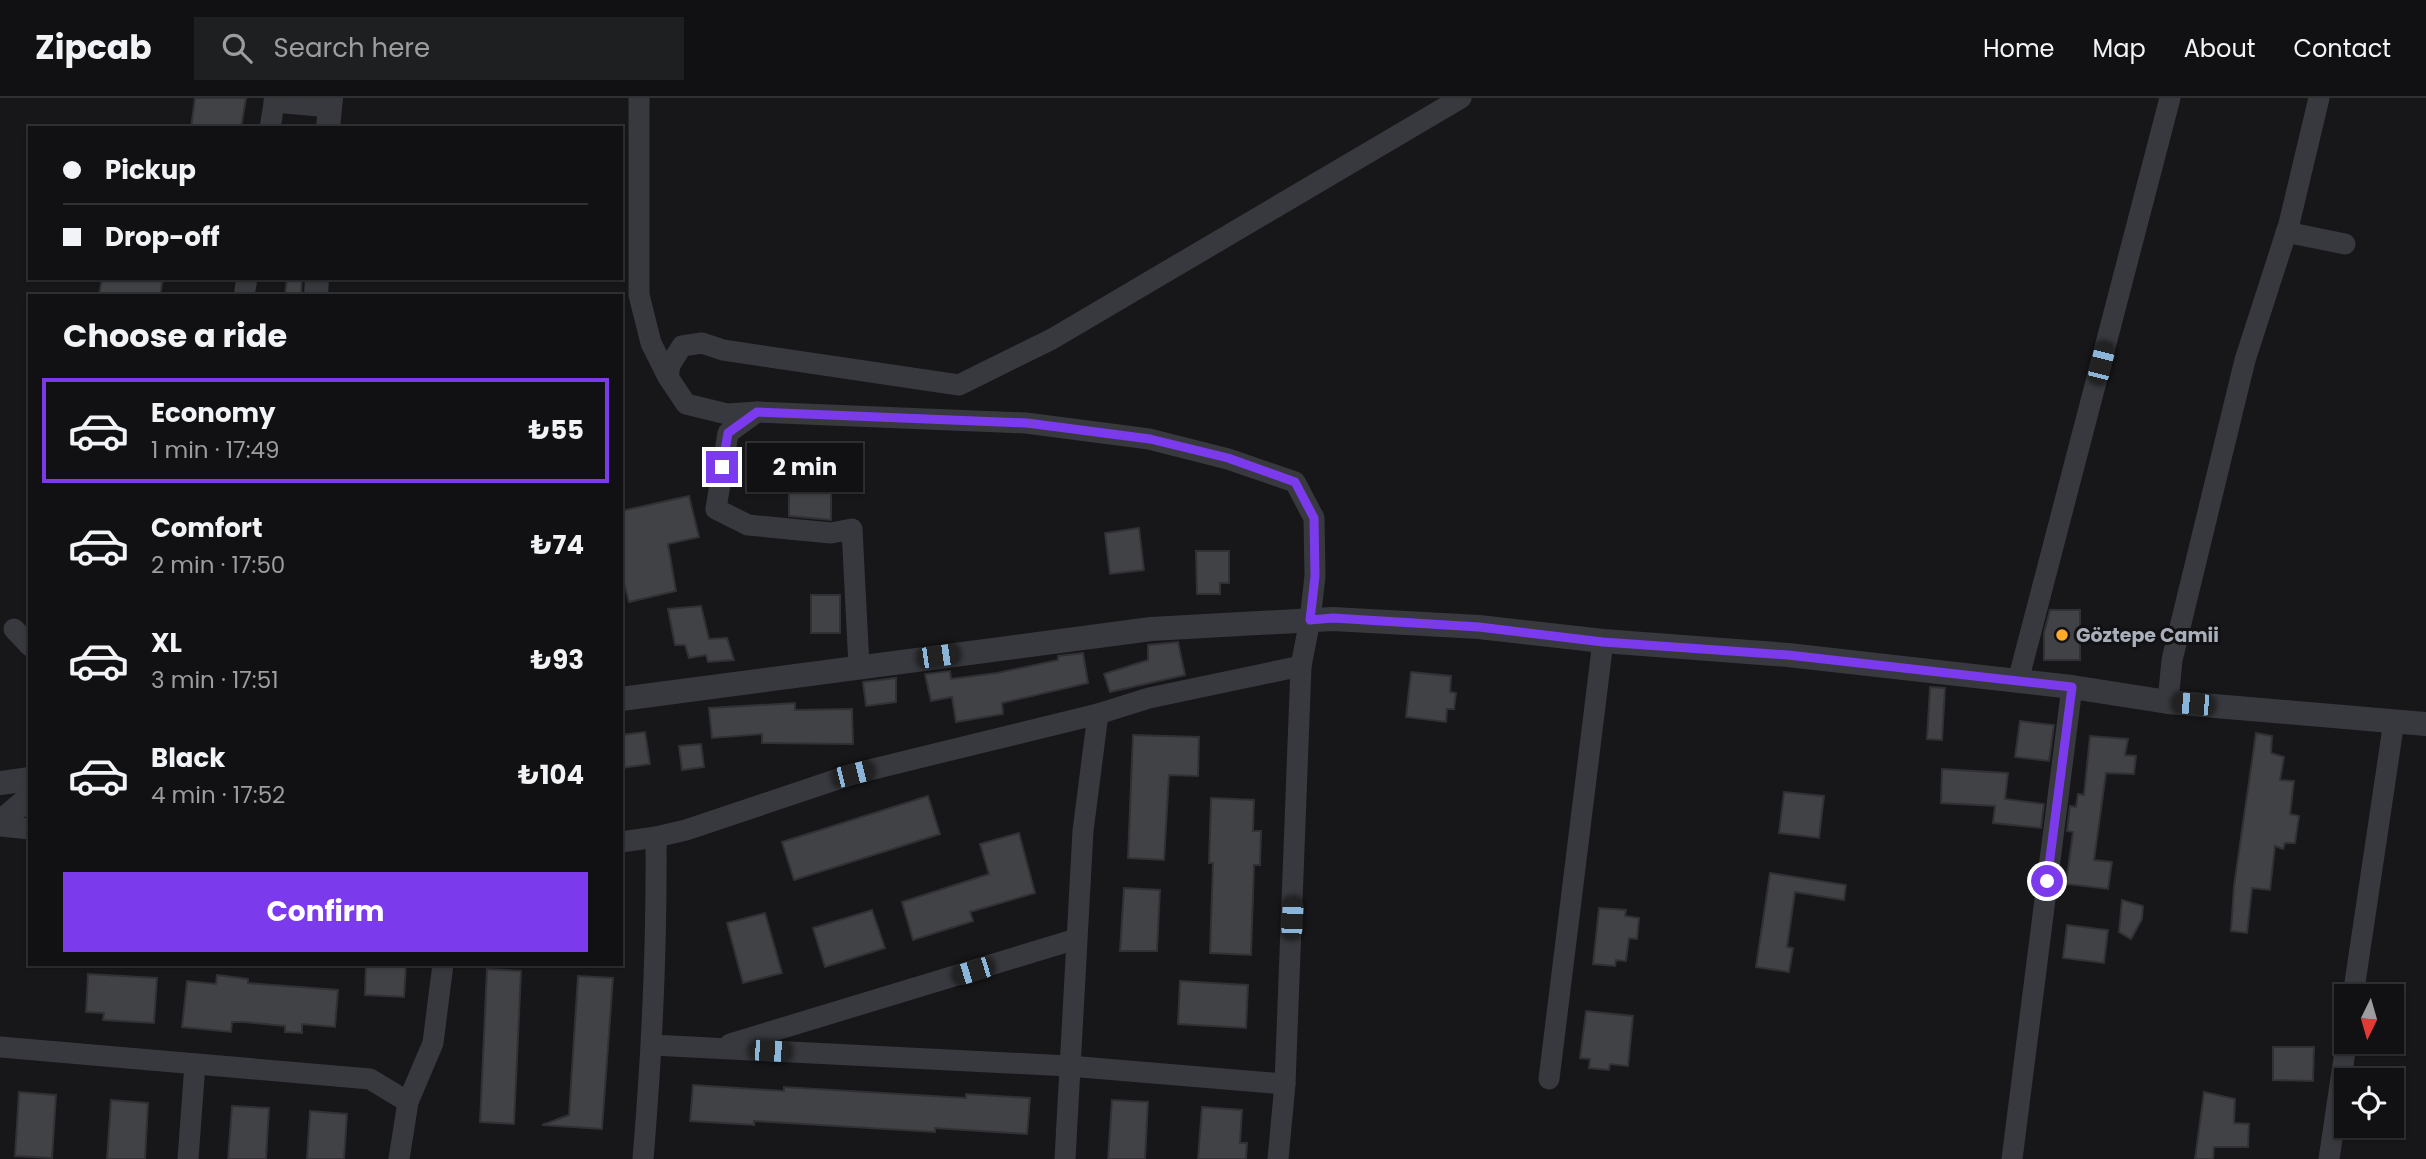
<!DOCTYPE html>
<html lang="en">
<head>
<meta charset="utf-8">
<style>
  body { margin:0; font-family:Poppins,sans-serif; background:#1e1f21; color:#f1f3f6; height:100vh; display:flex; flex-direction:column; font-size:26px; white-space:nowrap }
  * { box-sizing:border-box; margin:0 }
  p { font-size:23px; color:#9c9da0 }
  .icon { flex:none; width:38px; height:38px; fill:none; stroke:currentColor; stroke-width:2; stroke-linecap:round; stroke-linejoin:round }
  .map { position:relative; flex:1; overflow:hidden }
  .side { position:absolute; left:28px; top:196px; width:595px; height:672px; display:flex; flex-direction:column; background:#111113; border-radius:0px; box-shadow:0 2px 5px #0004,0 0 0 2px #303133 }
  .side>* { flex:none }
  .banner { position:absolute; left:28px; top:28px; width:595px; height:154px; border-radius:0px; box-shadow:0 2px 5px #0004,0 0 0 2px #303133; display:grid; align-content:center; height:154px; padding:0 35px; background:#111113 }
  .needle { width:46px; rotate:185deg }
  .buttons { position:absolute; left:2334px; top:886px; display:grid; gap:14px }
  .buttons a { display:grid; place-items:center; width:70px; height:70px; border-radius:0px; background:#111113; box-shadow:0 2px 5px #0004,0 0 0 2px #303133; font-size:35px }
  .end { position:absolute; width:32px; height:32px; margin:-16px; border:9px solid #7c3aed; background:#fff; box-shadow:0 0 0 4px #fff }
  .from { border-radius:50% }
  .bubble { position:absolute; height:49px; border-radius:0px; background:#111113; box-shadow:0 2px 5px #0004,0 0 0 2px #303133; font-size:23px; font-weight:700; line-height:49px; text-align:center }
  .car { position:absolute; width:21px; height:42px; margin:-21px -10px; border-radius:9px; box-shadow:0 0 5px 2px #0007; background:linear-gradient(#222 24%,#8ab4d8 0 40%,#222 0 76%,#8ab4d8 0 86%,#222 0) }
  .banner b { display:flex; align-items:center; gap:24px; height:66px; font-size:26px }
  .banner b+b { border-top:2px solid #303133 }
  .banner i { width:18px; height:18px; background:#f1f3f6 }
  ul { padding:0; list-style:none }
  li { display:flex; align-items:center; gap:21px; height:105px; margin:0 14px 10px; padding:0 21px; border:4px solid transparent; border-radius:0px }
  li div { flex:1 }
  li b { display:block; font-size:26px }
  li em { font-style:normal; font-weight:700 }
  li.current { border-color:#7c3aed }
  li>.icon { width:63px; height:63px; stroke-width:1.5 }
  h2 { padding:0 35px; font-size:32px; line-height:84px }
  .button { display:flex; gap:14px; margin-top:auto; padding:14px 35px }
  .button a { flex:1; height:80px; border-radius:0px; background:#7c3aed; color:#fff; font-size:28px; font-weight:700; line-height:80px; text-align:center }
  header { display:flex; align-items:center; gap:42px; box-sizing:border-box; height:98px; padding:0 35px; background:#111113; border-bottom:2px solid #303133 }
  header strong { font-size:33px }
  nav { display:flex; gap:38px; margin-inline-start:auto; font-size:24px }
  .search { width:490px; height:63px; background:#1e1f21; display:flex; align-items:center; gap:18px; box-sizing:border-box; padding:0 24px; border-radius:0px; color:#9c9da0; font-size:26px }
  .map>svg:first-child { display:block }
</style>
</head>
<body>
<header>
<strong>Zipcab</strong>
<div class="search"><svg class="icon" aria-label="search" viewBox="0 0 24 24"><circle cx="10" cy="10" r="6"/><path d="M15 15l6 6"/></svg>Search here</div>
<nav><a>Home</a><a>Map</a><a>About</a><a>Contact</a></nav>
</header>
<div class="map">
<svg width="2426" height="1061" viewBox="0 0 2426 1061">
  <rect width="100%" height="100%" fill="#171719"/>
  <!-- building -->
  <g fill="#414246" stroke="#313135" stroke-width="2">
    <polygon points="195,0 246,0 241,30 191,30"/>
    <polygon points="102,180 163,180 160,198 99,198"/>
    <polygon points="287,180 302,180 301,198 285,198"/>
    <polygon points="789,392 831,392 831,422 789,418"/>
    <polygon points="689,398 699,439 668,446 676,493 629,504 621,474 621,413"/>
    <polygon points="1139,430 1144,472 1110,476 1105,435"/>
    <polygon points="1196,453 1229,453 1229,485 1220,485 1220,496 1197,496"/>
    <rect x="811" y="497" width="29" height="38"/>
    <polygon points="701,508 709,541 727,540 734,562 708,564 706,557 689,560 685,547 675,547 668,511"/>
    <polygon points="2050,512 2080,512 2080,562 2044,562 2044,535"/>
    <polygon points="1178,544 1185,577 1110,594 1104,576 1148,562 1148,547"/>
    <polygon points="1083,555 1088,585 1002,605 1003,616 956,624 952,599 931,603 925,576 950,573 951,581 997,575 1058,562 1058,558"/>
    <polygon points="1411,574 1451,578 1450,594 1456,595 1454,611 1447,611 1446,624 1406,619"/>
    <polygon points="896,580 896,604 866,608 863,584"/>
    <polygon points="1930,589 1945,590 1942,642 1927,641"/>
    <polygon points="795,605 795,612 852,611 853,646 762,645 762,636 712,640 709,610"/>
    <polygon points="2020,623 2054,627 2049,663 2015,659"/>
    <polygon points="645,634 650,666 621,670 621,637"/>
    <polygon points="2256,635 2272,638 2271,655 2284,659 2280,682 2294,683 2290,716 2299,718 2295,745 2285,745 2283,751 2275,748 2270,792 2252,790 2247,835 2231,833 2234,788"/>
    <polygon points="1133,637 1199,639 1198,678 1169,677 1164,762 1128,760"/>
    <polygon points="2090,638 2128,641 2125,657 2136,658 2134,676 2106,675 2094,762 2112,764 2108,791 2066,786 2073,734 2067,733 2070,708 2076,709 2078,696 2084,697"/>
    <polygon points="701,646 704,669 682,672 679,648"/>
    <polygon points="1942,671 2008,675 2005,701 2044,706 2041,730 1993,725 1995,708 1941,705"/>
    <polygon points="1784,694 1824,698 1819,740 1779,735"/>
    <polygon points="928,698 940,736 794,782 782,744"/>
    <polygon points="1211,700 1254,702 1253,733 1261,733 1260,767 1254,767 1251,857 1210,855 1213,765 1209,765"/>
    <polygon points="1019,735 1035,795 970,814 973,823 913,842 902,804 989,776 980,746"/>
    <polygon points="1770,775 1846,787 1844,802 1795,794 1787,849 1793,850 1789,874 1756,869"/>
    <polygon points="1124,790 1160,792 1157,853 1120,853"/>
    <polygon points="2122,802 2143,808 2142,821 2131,841 2119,834"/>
    <polygon points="1599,810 1626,812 1625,818 1639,820 1637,841 1629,840 1626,863 1616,862 1615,868 1593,866"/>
    <polygon points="872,812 885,850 825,869 813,830"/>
    <polygon points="765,815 782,875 743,885 727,825"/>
    <polygon points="2067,827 2108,832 2104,865 2063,860"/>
    <polygon points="366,866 406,866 404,899 365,897"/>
    <polygon points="487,871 521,873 514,1026 480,1024"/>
    <polygon points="88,876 157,880 154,925 103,922 104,915 86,914"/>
    <polygon points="217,877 248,881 248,885 338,892 335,929 302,926 302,935 285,934 285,928 244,924 232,924 231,934 182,929 187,883 216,886"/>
    <polygon points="578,878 613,880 602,1031 542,1027 569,1017"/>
    <polygon points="1180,883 1248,887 1246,930 1178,926"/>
    <polygon points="1586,913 1633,918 1628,968 1610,966 1609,972 1589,970 1590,961 1580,960"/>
    <polygon points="2273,949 2314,949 2313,983 2273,982"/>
    <polygon points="693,987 784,993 784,989 966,1000 966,996 1030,1000 1027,1036 935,1030 935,1034 754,1023 754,1027 690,1023"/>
    <polygon points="19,994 56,997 52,1060 15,1058"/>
    <polygon points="2204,994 2235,1001 2234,1025 2249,1026 2248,1049 2214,1049 2213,1061 2195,1061"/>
    <polygon points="111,1002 148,1005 145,1061 107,1061"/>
    <polygon points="1112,1002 1148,1004 1145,1061 1108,1061"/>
    <polygon points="232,1008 269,1010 266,1061 228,1061"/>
    <polygon points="1202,1009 1242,1012 1240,1045 1247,1045 1246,1061 1198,1061"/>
    <polygon points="310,1013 347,1016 344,1061 307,1061"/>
  </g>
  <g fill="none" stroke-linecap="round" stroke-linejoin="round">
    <!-- minor -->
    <g stroke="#38393e" stroke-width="21">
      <polyline points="639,0 639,197 651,245 668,279"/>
      <polyline points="274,4 330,9"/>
      <polyline points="270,30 275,0"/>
      <polyline points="2286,134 2345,146"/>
      <polyline points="244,198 247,180"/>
      <polyline points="757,314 728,335 716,411 748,427 831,435 852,431 859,568"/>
      <polyline points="14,531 30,548"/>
      <polyline points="2018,583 2170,0"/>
      <polyline points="2168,604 2172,562 2245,262 2289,126 2319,0"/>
      <polyline points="0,728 30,731"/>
      <polyline points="621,744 656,739 686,732 853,676 1098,616 1149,600 1301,568"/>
      <polyline points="2353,898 2394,623"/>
      <polyline points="730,946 1076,841"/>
      <polyline points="652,947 1069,968 1285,986"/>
      <polyline points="0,949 370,981 408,1004"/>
      <polyline points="1549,981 1603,543"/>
      <polyline points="188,1061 195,966"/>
      <polyline points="399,1061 408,1004 433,945 443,866"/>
      <path d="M643,1061C652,954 657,847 656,739"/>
      <polyline points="1065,1061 1083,733 1098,616"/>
      <polyline points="1278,1061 1285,986 1301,568 1310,522 1315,478 1314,420 1295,384 1228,361 1149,341 1026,325 757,314 727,316 686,306 668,279 670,267 682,248 702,245 723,252 959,287 1052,241 1461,0"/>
      <polyline points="2012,1061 2072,589"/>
      <polyline points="2329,1061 2347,940"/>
    </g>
    <!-- tertiary -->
    <g stroke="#38393e" stroke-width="24">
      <polyline points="328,30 331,0"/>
      <polyline points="316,198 317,180"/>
      <polyline points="621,601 1151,531 1333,521 1479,529 1603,543 1788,557 2072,589 2168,604 2426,626"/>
      <polyline points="0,685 30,681"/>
      <polyline points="0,724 30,699"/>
    </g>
  </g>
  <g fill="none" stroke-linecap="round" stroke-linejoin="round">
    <!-- route -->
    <polyline stroke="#7c3aed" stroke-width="9" points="722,369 728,335 757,314 1027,325 1150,341 1228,360 1295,384 1314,420 1315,478 1310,522 1333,520 1479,529 1603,544 1788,557 2072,589 2047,783"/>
  </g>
  <!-- markers -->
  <circle fill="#fdaa2b" stroke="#121214" stroke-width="2.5" cx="2062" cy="537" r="7"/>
  <g text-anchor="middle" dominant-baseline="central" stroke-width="6" stroke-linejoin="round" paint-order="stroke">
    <!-- poi labels -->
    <g font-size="19" font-weight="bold" fill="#a8afba" stroke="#121214" text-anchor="start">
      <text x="2076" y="537">Göztepe Camii</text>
    </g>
  </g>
</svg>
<div class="buttons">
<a><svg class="needle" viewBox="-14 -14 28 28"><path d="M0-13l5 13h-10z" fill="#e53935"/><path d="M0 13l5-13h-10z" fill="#9c9da0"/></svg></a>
<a><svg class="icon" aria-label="locate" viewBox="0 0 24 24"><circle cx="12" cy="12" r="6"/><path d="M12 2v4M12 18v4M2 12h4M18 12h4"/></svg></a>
</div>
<i class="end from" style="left:2047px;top:783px"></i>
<i class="end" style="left:722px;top:369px"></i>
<div class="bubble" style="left:747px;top:345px;width:116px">2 min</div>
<i class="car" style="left:2101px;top:265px;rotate:14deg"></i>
<i class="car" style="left:938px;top:558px;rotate:82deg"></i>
<i class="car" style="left:2193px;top:606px;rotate:275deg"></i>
<i class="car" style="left:853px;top:676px;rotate:76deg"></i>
<i class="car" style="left:1292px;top:820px;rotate:3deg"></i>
<i class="car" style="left:973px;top:873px;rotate:253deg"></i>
<i class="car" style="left:770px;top:953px;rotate:93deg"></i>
<div class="banner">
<b><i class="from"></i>Pickup</b>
<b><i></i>Drop-off</b>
</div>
<section class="side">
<h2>Choose a ride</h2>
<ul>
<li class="current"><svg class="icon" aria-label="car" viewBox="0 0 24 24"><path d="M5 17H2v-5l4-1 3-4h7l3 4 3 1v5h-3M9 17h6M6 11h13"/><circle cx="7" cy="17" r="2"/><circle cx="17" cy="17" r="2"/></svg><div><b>Economy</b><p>1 min · 17:49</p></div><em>₺55</em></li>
<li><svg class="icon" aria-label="car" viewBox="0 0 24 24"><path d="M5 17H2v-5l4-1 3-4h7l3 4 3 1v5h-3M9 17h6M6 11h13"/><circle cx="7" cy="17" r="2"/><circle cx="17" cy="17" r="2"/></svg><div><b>Comfort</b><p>2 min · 17:50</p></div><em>₺74</em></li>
<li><svg class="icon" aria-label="car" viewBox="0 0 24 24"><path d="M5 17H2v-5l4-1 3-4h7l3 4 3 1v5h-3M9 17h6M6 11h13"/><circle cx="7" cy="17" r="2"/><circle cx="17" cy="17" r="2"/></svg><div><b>XL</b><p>3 min · 17:51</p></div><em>₺93</em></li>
<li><svg class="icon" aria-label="car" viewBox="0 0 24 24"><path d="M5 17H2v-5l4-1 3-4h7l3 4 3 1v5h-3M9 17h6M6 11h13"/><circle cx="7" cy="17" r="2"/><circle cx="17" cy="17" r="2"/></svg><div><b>Black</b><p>4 min · 17:52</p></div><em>₺104</em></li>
</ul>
<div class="button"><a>Confirm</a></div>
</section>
</div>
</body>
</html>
